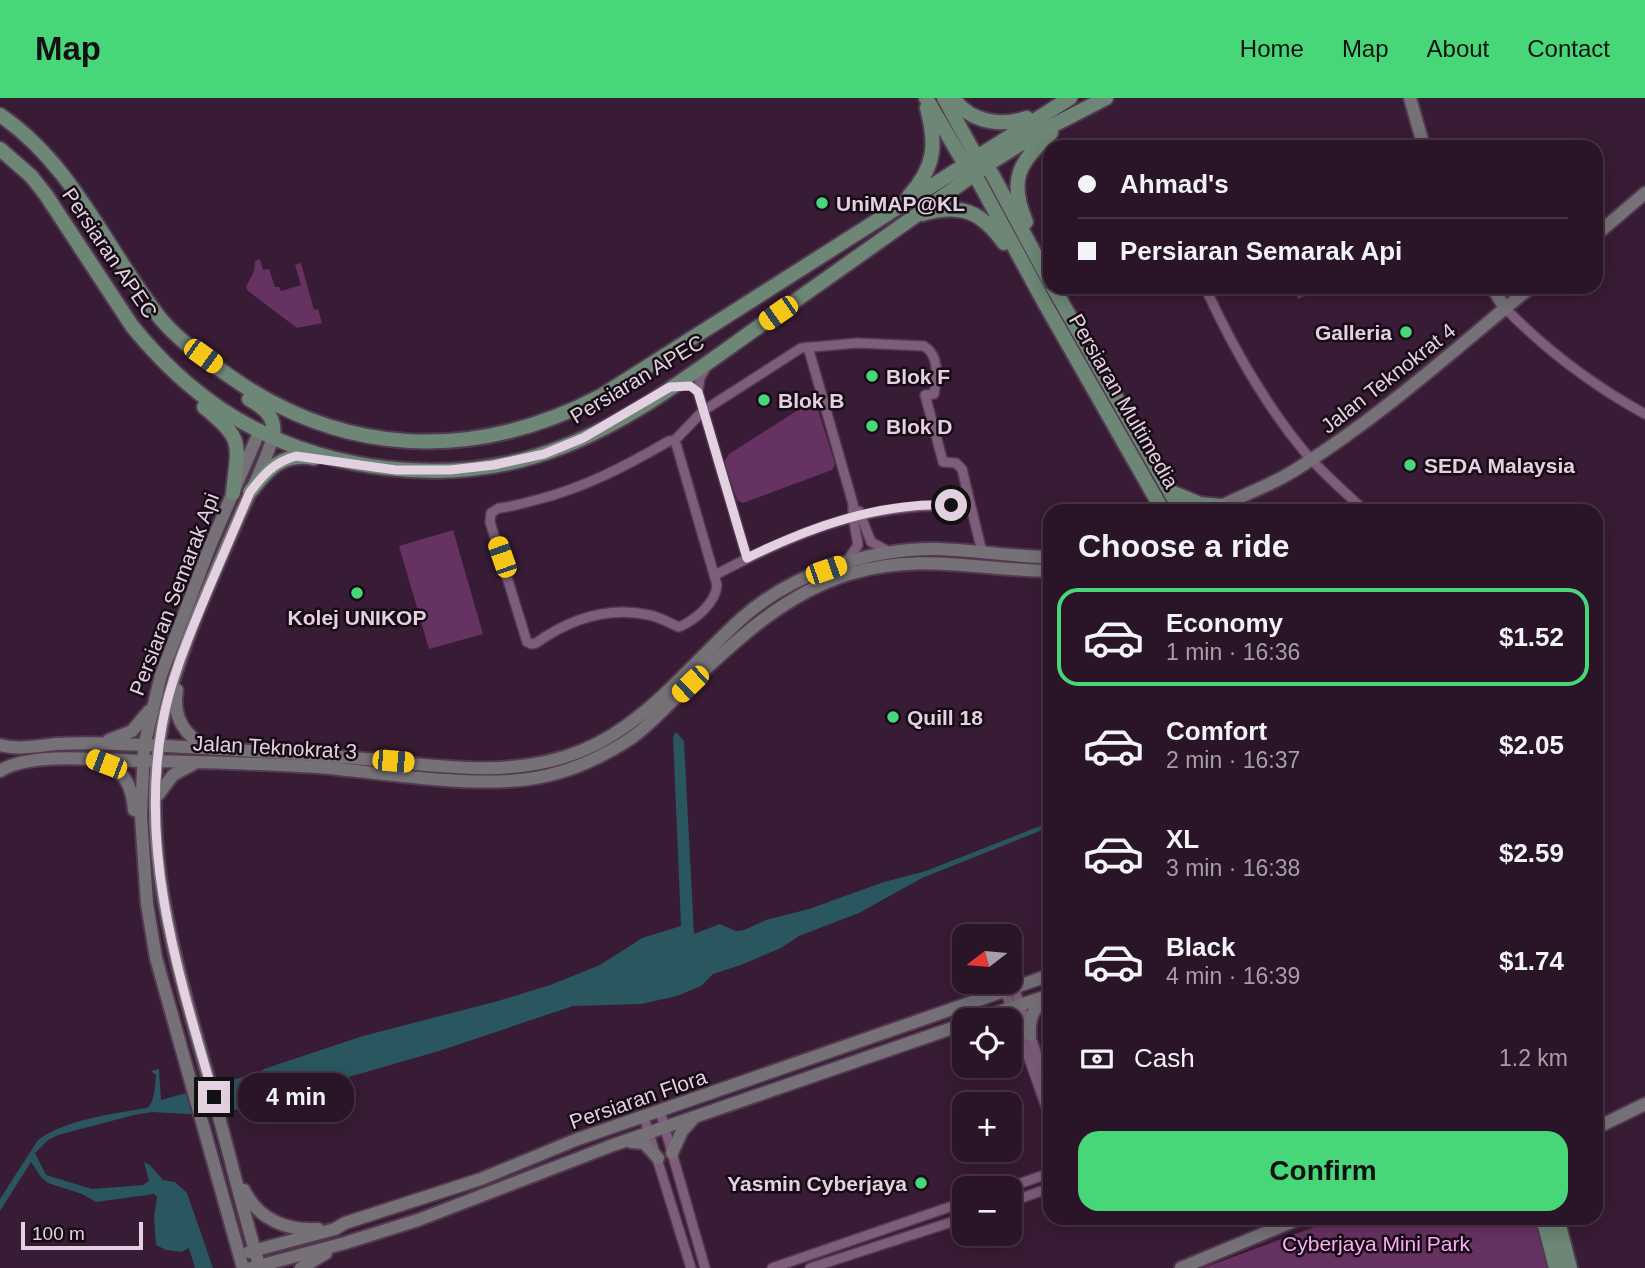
<!DOCTYPE html>
<html lang="en">
<head>
<meta charset="utf-8">
<style>
  body { margin:0; font-family:Arial,sans-serif; background:#321d2f; color:#f1f3f6; height:100vh; display:flex; flex-direction:column; font-size:26px; white-space:nowrap }
  * { box-sizing:border-box; margin:0 }
  p { font-size:23px; color:#a59ea7 }
  .icon { flex:none; width:38px; height:38px; fill:none; stroke:currentColor; stroke-width:2; stroke-linecap:round; stroke-linejoin:round }
  .map { position:relative; flex:1; overflow:hidden }
  .side { position:absolute; left:1043px; top:406px; width:560px; height:721px; display:flex; flex-direction:column; background:#2a1427; border-radius:21px; box-shadow:0 4px 18px #0003,0 0 0 2px #463344 }
  .side>* { flex:none }
  .guide { position:absolute; left:1043px; top:42px; width:560px; height:154px; border-radius:21px; box-shadow:0 4px 18px #0003,0 0 0 2px #463344; display:grid; align-content:center; height:154px; padding:0 35px; background:#2a1427 }
  .needle { width:46px; rotate:254deg }
  .buttons { position:absolute; left:952px; top:826px; display:grid; gap:14px }
  .buttons a { display:grid; place-items:center; width:70px; height:70px; border-radius:14px; background:#2a1427; box-shadow:0 4px 18px #0003,0 0 0 2px #463344; font-size:35px }
  .scale { position:absolute; left:21px; bottom:18px; width:122px; box-sizing:border-box; padding-left:7px; border:4px solid #e3d0e0; border-top:0; font-size:19px; line-height:24px; white-space:nowrap; color:#e3d0e0; -webkit-text-stroke:5px #170b16; paint-order:stroke }
  .end { position:absolute; width:32px; height:32px; margin:-16px; border:9px solid #e3d0e0; background:#111; box-shadow:0 0 0 4px #111 }
  .from { border-radius:50% }
  .bubble { position:absolute; height:49px; border-radius:21px; background:#2a1427; box-shadow:0 4px 18px #0003,0 0 0 2px #463344; font-size:23px; font-weight:700; line-height:49px; text-align:center }
  .car { position:absolute; width:21px; height:42px; margin:-21px -10px; border-radius:9px; box-shadow:0 0 5px 2px #0007; background:linear-gradient(#f5c518 24%,#345 0 40%,#f5c518 0 76%,#345 0 86%,#f5c518 0) }
  .guide b { display:flex; align-items:center; gap:24px; height:66px; font-size:26px }
  .guide b+b { border-top:2px solid #463344 }
  .guide i { width:18px; height:18px; background:#f1f3f6 }
  ul { padding:0; list-style:none }
  li { display:flex; align-items:center; gap:21px; height:98px; margin:0 14px 10px; padding:0 21px; border:4px solid transparent; border-radius:21px }
  li div { flex:1 }
  li b { display:block; font-size:26px }
  li em { font-style:normal; font-weight:700 }
  li.active { border-color:#47d779 }
  li>.icon { width:63px; height:63px; stroke-width:1.5 }
  h2 { padding:0 35px; font-size:32px; line-height:84px }
  .pay { display:flex; align-items:center; gap:18px; height:77px; padding:0 35px; font-size:26px }
  .pay p { margin-inline-start:auto }
  .primary-button { display:flex; gap:14px; margin-top:auto; padding:14px 35px }
  .primary-button a { flex:1; height:80px; border-radius:21px; background:#47d779; color:#111; font-size:28px; font-weight:700; line-height:80px; text-align:center }
  header { display:flex; align-items:center; gap:42px; box-sizing:border-box; height:98px; padding:0 35px; background:#47d779; color:#111 }
  header strong { font-size:33px }
  nav { display:flex; gap:38px; margin-inline-start:auto; font-size:24px }
  .map>svg:first-child { display:block }
</style>
</head>
<body>
<header>
<strong>Map</strong>
<nav><a>Home</a><a>Map</a><a>About</a><a>Contact</a></nav>
</header>
<div class="map">
<svg width="1645" height="1170" viewBox="0 0 1645 1170">
  <rect width="100%" height="100%" fill="#381b34"/>
  <!-- green -->
  <g fill="#663261">
    <polygon points="260,161 263,172 269,171 275,189 279,189 281,193 301,187 295,167 301,165 314,212 318,211 322,225 297,230 248,193 246,189 254,173 255,163"/>
    <polygon points="1293,189 1325,189 1298,201"/>
    <polygon points="809,305 816,305 835,366 832,372 743,405 737,402 724,364 729,356"/>
    <polygon points="453,432 483,536 429,551 399,448"/>
    <polygon points="1339,1120 1534,1120 1549,1170 1203,1170"/>
  </g>
  <!-- water -->
  <path fill="#29565f" d="M676,634L684,643L694,836L720,826L736,833L744,832L766,822L809,811L884,784L926,773L1050,724V729L922,780L859,815L799,838L781,850L741,867L713,876L701,888L677,898L641,906L573,908L439,953L231,1013L205,1017L152,1014L134,1017L58,1037L48,1042L35,1055L46,1077L92,1091L143,1087L149,1083L144,1064L150,1067L163,1082L175,1084L187,1095L213,1170H195L189,1150L181,1154L166,1152L156,1147L154,1119L157,1099L154,1096L96,1104L82,1096L48,1085L41,1079L31,1064L0,1113V1101L38,1042C67,1021 112,1016 147,1010C155,1004 155,987 156,977L151,973L159,971L161,1002L258,975L264,971L363,938L498,903L550,887L600,867L642,840L681,828L673,639Z"/>
  <g fill="none" stroke-linecap="round" stroke-linejoin="round">
    <defs>
      <g id="street">
        <path d="M1205,189C1231,246 1263,303 1303,352C1321,374 1344,393 1365,413"/>
        <path d="M1505,210C1545,251 1594,288 1645,316"/>
        <polyline points="808,249 853,406 853,419 858,447 847,463"/>
        <polyline points="707,268 700,280 698,294 747,460"/>
        <path d="M675,342L717,487C716,505 695,522 679,529C669,525 660,519 649,517C608,508 570,521 536,545L531,546L527,544L490,424L491,415L499,410C511,409 524,405 536,402C584,390 626,368 669,343Z"/>
        <path d="M675,342L703,313L801,250L857,245L924,248C940,258 937,279 934,296L925,297L943,364L956,365L962,371L982,454"/>
        <polyline points="859,413 871,444 890,454"/>
        <path d="M715,477C801,432 871,403 970,408"/>
        <polyline points="1014,889 1050,995"/>
        <polyline points="1005,893 1050,1020"/>
        <polyline points="660,1013 705,1170"/>
        <polyline points="644,1019 691,1170"/>
        <polyline points="1007,1090 1050,1075"/>
        <polyline points="1010,1104 1050,1090"/>
        <polyline points="772,1170 964,1104"/>
        <polyline points="810,1170 964,1120"/>
      </g>
      <g id="secondary">
        <polyline points="1410,0 1424,49"/>
        <polyline points="1596,137 1645,95"/>
        <polyline points="1492,189 1505,210"/>
        <path d="M1212,412C1243,397 1275,386 1303,367C1385,315 1456,250 1531,189"/>
        <path d="M177,592C172,619 185,639 209,650"/>
        <polyline points="109,642 132,633 149,613"/>
        <path d="M0,647C18,652 38,648 56,646C76,645 97,645 118,646C196,649 275,654 354,660C429,666 508,683 581,653C646,627 690,567 741,521C792,475 870,450 938,451C975,452 1012,459 1050,459"/>
        <path d="M99,663C124,672 132,686 134,712"/>
        <path d="M0,673C30,653 107,662 144,663C206,664 268,665 330,670C388,676 463,688 521,682C560,678 598,662 630,641C649,628 664,611 680,595C731,547 781,497 849,476C920,454 979,472 1050,473"/>
        <polyline points="158,697 173,677 193,666"/>
        <polyline points="975,922 1050,897"/>
        <polyline points="1010,923 1020,934"/>
        <path d="M1030,937C1029,920 1033,910 1047,900"/>
        <polyline points="1596,1030 1645,1006"/>
        <polyline points="631,1044 644,1045 658,1060"/>
        <polyline points="672,1055 682,1033 692,1022"/>
        <path d="M244,1092C258,1121 286,1133 318,1131"/>
        <polyline points="249,1154 335,1131 345,1125 481,1081 578,1041 1050,877"/>
        <polyline points="243,1170 156,860 147,806 141,718 144,648 161,577 210,448 260,332"/>
        <polyline points="251,1170 345,1145 418,1122 613,1047 964,926"/>
        <path d="M260,1170C243,1113 229,1054 213,997C177,867 131,733 169,598C186,537 213,479 238,421C250,394 265,367 273,338"/>
        <polyline points="301,1170 326,1155"/>
        <polyline points="1181,1170 1301,1120"/>
      </g>
      <g id="primary">
        <polyline points="926,0 960,58 979,84 1044,204 1163,413"/>
        <polyline points="944,0 972,51 992,76 1050,184"/>
        <path d="M953,0C970,24 1000,29 1027,20"/>
        <path d="M0,17C74,67 106,152 160,220C178,242 202,258 225,275C343,360 474,364 601,298L1070,0"/>
        <path d="M0,51L31,78L46,97L132,228C158,260 188,289 221,311C318,375 453,392 562,349C630,323 692,276 751,234C832,177 913,120 993,63L1040,34L1106,0"/>
        <path d="M909,98C935,69 937,47 927,10"/>
        <path d="M922,116C961,105 981,113 1004,145"/>
        <path d="M1026,124C1008,82 1019,64 1051,35"/>
        <polyline points="1053,189 1181,413"/>
        <path d="M249,301C264,310 276,318 273,338"/>
        <path d="M204,309C245,342 238,345 233,395"/>
        <path d="M250,394C268,371 282,354 314,360"/>
        <polyline points="1171,394 1200,406 1221,408"/>
        <polyline points="1233,413 1235,411"/>
        <polyline points="1543,1120 1556,1170"/>
        <polyline points="1557,1120 1570,1170"/>
      </g>
    </defs>
    <!-- street casing -->
    <use href="#street" stroke="#51394f" stroke-width="12"/>
    <!-- secondary casing -->
    <use href="#secondary" stroke="#51394f" stroke-width="16"/>
    <!-- primary casing -->
    <use href="#primary" stroke="#51394f" stroke-width="18"/>
    <!-- street -->
    <use href="#street" stroke="#7e5d7a" stroke-width="9"/>
    <!-- secondary -->
    <use href="#secondary" stroke="#757177" stroke-width="12"/>
    <!-- primary -->
    <use href="#primary" stroke="#6d8675" stroke-width="14"/>
  </g>
  <g fill="none" stroke-linecap="round" stroke-linejoin="round">
    <!-- route -->
    <path stroke="#e3d0e0" stroke-width="9" d="M214,999C179,878 139,756 162,628C170,581 190,536 208,492C222,459 236,426 250,394C263,377 274,364 296,358L396,372H450L494,367L544,356L583,340L670,289L690,288L698,294L747,460C810,429 880,404 951,407"/>
  </g>
  <!-- markers -->
  <g fill="#47d779" stroke="#170b16" stroke-width="2.5">
    <circle cx="822" cy="105" r="7"/>
    <circle cx="1406" cy="234" r="7"/>
    <circle cx="872" cy="278" r="7"/>
    <circle cx="764" cy="302" r="7"/>
    <circle cx="872" cy="328" r="7"/>
    <circle cx="1410" cy="367" r="7"/>
    <circle cx="357" cy="495" r="7"/>
    <circle cx="893" cy="619" r="7"/>
    <circle cx="921" cy="1085" r="7"/>
  </g>
  <g text-anchor="middle" dominant-baseline="central" stroke-width="5" stroke-linejoin="round" paint-order="stroke">
    <!-- poi labels -->
    <g font-size="21" font-weight="bold" fill="#e3d0e0" stroke="#170b16" text-anchor="start">
      <text x="836" y="105">UniMAP@KL</text>
      <text x="1392" y="234" text-anchor="end">Galleria</text>
      <text x="886" y="278">Blok F</text>
      <text x="778" y="302">Blok B</text>
      <text x="886" y="328">Blok D</text>
      <text x="1424" y="367">SEDA Malaysia</text>
      <text x="357" y="519" text-anchor="middle">Kolej UNIKOP</text>
      <text x="907" y="619">Quill 18</text>
      <text x="907" y="1085" text-anchor="end">Yasmin Cyberjaya</text>
    </g>
    <!-- street labels -->
    <g font-size="21" fill="#e3d0e0" stroke="#170b16">
      <text transform="translate(110 155) rotate(56)">Persiaran APEC</text>
      <text transform="translate(1388 280) rotate(-38)">Jalan Teknokrat 4</text>
      <text transform="translate(637 281) rotate(-31)">Persiaran APEC</text>
      <text transform="translate(1124 303) rotate(60)">Persiaran Multimedia</text>
      <text transform="translate(174 496) rotate(-69)">Persiaran Semarak Api</text>
      <text transform="translate(275 649) rotate(3)">Jalan Teknokrat 3</text>
      <text transform="translate(638 1001) rotate(-19)">Persiaran Flora</text>
    </g>
    <!-- park labels -->
    <g font-size="21" fill="#fdaef3" stroke="#170b16">
      <text x="1376" y="1145">Cyberjaya Mini Park</text>
    </g>
  </g>
</svg>
<div class="buttons">
<a><svg class="needle" viewBox="-14 -14 28 28"><path d="M0-13l5 13h-10z" fill="#e53935"/><path d="M0 13l5-13h-10z" fill="#a59ea7"/></svg></a>
<a><svg class="icon" aria-label="locate" viewBox="0 0 24 24"><circle cx="12" cy="12" r="6"/><path d="M12 2v4M12 18v4M2 12h4M18 12h4"/></svg></a>
<a>+</a>
<a>−</a>
</div>
<div class="scale">100 m</div>
<i class="end from" style="left:951px;top:407px"></i>
<i class="end" style="left:214px;top:999px"></i>
<div class="bubble" style="left:238px;top:975px;width:116px">4 min</div>
<i class="car" style="left:778px;top:215px;rotate:235deg"></i>
<i class="car" style="left:203px;top:258px;rotate:126deg"></i>
<i class="car" style="left:502px;top:459px;rotate:341deg"></i>
<i class="car" style="left:826px;top:472px;rotate:71deg"></i>
<i class="car" style="left:690px;top:586px;rotate:226deg"></i>
<i class="car" style="left:393px;top:663px;rotate:95deg"></i>
<i class="car" style="left:106px;top:666px;rotate:291deg"></i>
<div class="guide">
<b><i class="from"></i>Ahmad's</b>
<b><i></i>Persiaran Semarak Api</b>
</div>
<section class="side">
<h2>Choose a ride</h2>
<ul>
<li class="active"><svg class="icon" aria-label="car" viewBox="0 0 24 24"><path d="M5 17H2v-5l4-1 3-4h7l3 4 3 1v5h-3M9 17h6M6 11h13"/><circle cx="7" cy="17" r="2"/><circle cx="17" cy="17" r="2"/></svg><div><b>Economy</b><p>1 min · 16:36</p></div><em>$1.52</em></li>
<li><svg class="icon" aria-label="car" viewBox="0 0 24 24"><path d="M5 17H2v-5l4-1 3-4h7l3 4 3 1v5h-3M9 17h6M6 11h13"/><circle cx="7" cy="17" r="2"/><circle cx="17" cy="17" r="2"/></svg><div><b>Comfort</b><p>2 min · 16:37</p></div><em>$2.05</em></li>
<li><svg class="icon" aria-label="car" viewBox="0 0 24 24"><path d="M5 17H2v-5l4-1 3-4h7l3 4 3 1v5h-3M9 17h6M6 11h13"/><circle cx="7" cy="17" r="2"/><circle cx="17" cy="17" r="2"/></svg><div><b>XL</b><p>3 min · 16:38</p></div><em>$2.59</em></li>
<li><svg class="icon" aria-label="car" viewBox="0 0 24 24"><path d="M5 17H2v-5l4-1 3-4h7l3 4 3 1v5h-3M9 17h6M6 11h13"/><circle cx="7" cy="17" r="2"/><circle cx="17" cy="17" r="2"/></svg><div><b>Black</b><p>4 min · 16:39</p></div><em>$1.74</em></li>
</ul>
<div class="pay"><svg class="icon" aria-label="cash" viewBox="0 0 24 24"><path d="M3 7h18v10H3z"/><circle cx="12" cy="12" r="2"/></svg>Cash<p>1.2 km</p></div>
<div class="primary-button"><a>Confirm</a></div>
</section>
</div>
</body>
</html>
